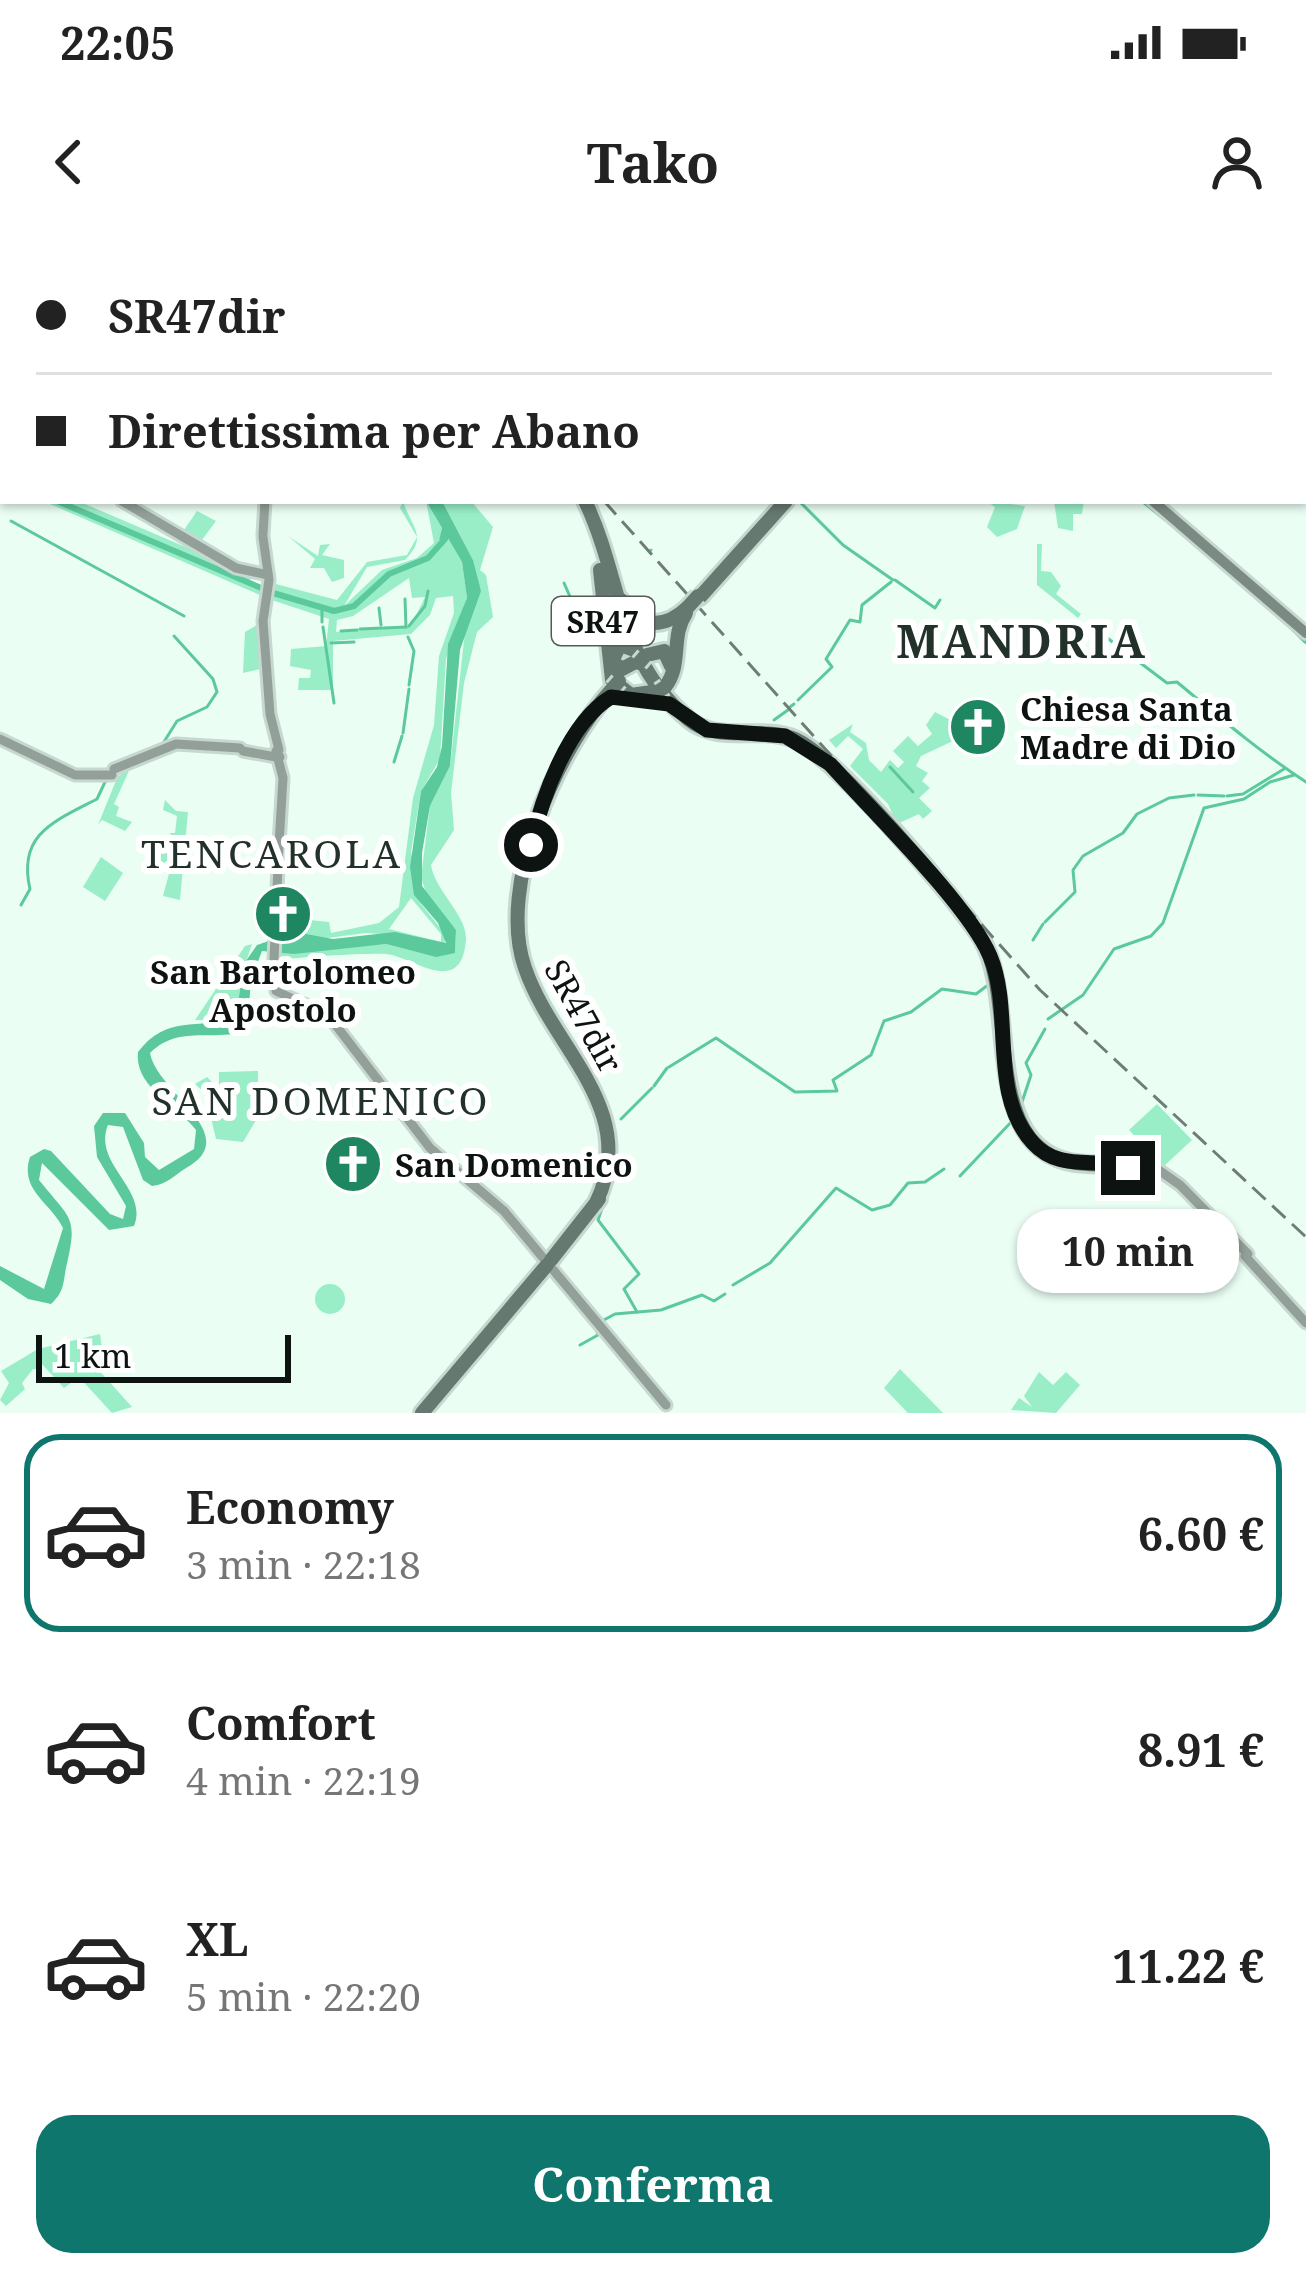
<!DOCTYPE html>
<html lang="it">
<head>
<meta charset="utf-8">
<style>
  body { margin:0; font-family:"Noto Serif",serif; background:#f6f6f6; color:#222; height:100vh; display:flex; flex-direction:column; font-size:45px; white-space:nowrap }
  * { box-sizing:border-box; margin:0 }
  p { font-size:39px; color:#767676 }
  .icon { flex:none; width:66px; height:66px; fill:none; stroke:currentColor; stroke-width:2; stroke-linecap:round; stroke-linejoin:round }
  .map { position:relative; height:1173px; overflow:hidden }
  .drawer { display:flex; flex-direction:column; background:#fff; flex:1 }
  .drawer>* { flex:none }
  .hud { position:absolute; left:0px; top:0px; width:1308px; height:264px; box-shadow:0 3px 9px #0004; display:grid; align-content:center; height:264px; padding:0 36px; background:#fff }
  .scale { position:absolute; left:36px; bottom:30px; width:255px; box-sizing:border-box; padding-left:12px; border:6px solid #0c1310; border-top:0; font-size:33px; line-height:42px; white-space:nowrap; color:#0c1310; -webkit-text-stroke:9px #fff; paint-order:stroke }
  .end { position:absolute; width:54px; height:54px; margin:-27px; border:15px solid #0c1310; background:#fff; box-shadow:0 0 0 6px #fff }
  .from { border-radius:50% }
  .bubble { position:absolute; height:84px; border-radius:36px; background:#fff; box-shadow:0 3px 9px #0004; font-size:39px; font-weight:700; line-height:84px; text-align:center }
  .hud b { display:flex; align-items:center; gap:42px; height:114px; font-size:45px }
  .hud b+b { border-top:3px solid #e0e0e0 }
  .hud i { width:30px; height:30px; background:#222 }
  ul { padding:21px 0 0; list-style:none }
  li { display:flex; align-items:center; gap:36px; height:198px; margin:0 24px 18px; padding:0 12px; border:6px solid transparent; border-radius:36px }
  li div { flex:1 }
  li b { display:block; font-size:45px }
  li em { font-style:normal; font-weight:700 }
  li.current { border-color:#0f766e }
  li>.icon { width:108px; height:108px; stroke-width:1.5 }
  .cta { display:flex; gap:24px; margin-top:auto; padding:24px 36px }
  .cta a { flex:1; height:138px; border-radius:36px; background:#0f766e; color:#fff; font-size:48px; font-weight:700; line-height:138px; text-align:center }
  .status { display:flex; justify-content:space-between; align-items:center; height:84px; padding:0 60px; background:#fff; direction:ltr }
  .status svg { height:33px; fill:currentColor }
  header { display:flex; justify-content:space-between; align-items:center; height:156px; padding:0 36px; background:#fff; font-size:54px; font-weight:700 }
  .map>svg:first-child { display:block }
</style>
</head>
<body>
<div class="status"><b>22:05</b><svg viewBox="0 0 49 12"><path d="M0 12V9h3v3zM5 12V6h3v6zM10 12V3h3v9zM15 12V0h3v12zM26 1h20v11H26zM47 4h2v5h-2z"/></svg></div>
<header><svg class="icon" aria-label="back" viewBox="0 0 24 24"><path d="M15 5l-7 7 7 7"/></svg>Tako<svg class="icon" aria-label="person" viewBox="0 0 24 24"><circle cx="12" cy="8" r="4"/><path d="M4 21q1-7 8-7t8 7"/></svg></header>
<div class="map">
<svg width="1306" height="1173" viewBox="0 0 1306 1173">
  <rect width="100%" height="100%" fill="#eafef4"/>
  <!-- green -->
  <g fill="#99eec8" fill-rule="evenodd">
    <path d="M43,261H78L251,335L250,341L268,349L272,343L337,360L367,322L407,315L417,297L400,268L403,261C411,287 429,296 405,320L367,327L344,366L382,330L417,318L434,303L426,261L442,288L439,300L448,297L462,322L467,358L446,419L440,519L421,551L411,612L421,664L446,695L444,704L411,696L366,693L319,699L295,692L279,702L288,686L306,690L310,680L329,682L331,693L379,683L399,667L413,558L434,485L439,416L454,373L453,356L436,358L430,375L411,394L333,401V450H298L299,438H310L311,430L290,426L291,409L326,406L329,379L269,359ZM409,338L412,358L425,357L411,386L336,392L337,380L353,376ZM411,658L441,694V702L389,689Z"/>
    <path d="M442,261H471L493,287L480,330L486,335L493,377L477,392L464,443L451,553L454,590L431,625C435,651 467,675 466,699C462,760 412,716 386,714C371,713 289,717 278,721L279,712L386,704L425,714L455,713L456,690L427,656L421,637L430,566L450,526L473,320Z"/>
    <polygon points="986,261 1025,266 1017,289 997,297 987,287 995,267"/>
    <polygon points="1054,261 1084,261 1082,274 1073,274 1073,291 1058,288"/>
    <polygon points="197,271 216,281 199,304 182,293"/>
    <polygon points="288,296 318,316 320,305 330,304 322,315 344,320 344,338 332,342 324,328 310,328 315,319"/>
    <polygon points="1037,304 1042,304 1041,331 1051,332 1061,346 1056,354 1081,374 1078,378 1037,345"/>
    <polygon points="260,383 264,428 243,433 245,392"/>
    <polygon points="935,472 958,484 970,472 976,478 973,492 985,489 990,500 976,513 955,500 921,516 916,526 928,533 922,541 930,548 919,558 932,571 923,579 919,574 897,584 888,564 850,526 863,509 848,496 836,508 829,500 853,484 850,492 866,503 869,520 881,532 890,520 898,528 904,522 893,511 908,496 918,506 932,494 926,485"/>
    <polygon points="132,524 114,564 119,567 116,576 132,582 125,591 102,580 98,585 117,538"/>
    <polygon points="165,560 176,571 188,572 180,660 163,656 171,626 159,624 160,612 173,613 175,597 169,593 175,593 177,576 163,570"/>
    <polygon points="101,617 123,633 105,661 83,647"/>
    <polygon points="252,704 241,737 231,736 230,746 240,748 236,780 195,780 245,706"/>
    <polygon points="258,831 258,877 243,902 216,899 205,853 195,844 207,837 212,842 211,852 219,852 219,832"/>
    <polygon points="1157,864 1192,900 1164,926 1129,890"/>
    <circle cx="330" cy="1059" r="15"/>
    <polygon points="100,1094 103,1116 87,1117 132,1167 112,1173 79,1137 64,1148 41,1123 42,1129 33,1129 22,1143 25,1149 6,1166 0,1160 9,1143 1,1131 38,1109"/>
    <polygon points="900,1129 943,1173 908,1173 884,1148"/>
    <polygon points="1039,1132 1053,1145 1066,1132 1080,1145 1056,1173 1011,1170 1019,1158 1032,1167 1024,1156"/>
  </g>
  <!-- water -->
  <path fill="#5cc99c" d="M426,261H442L473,320L481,351L460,410L450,526L430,566L422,613V646L456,690L455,713L436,717L386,704L294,714L262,711L251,740L247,791C212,802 179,784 150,813C157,853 245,895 186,928C173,936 168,944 152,946L143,940L123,887L108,885C92,924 149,949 134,986L109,990L42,923L39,940C72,981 78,976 66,1028C63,1044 64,1052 51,1064L28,1059L0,1040V1026L44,1049L63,988C51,963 19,950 30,917L44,909L51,911L110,974L123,979L126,966L97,917L94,886L103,873H125L144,903L145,917L159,930L194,909L196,890C177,865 134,847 138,812C166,775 198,788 236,780L243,725L257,705L295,692L333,699L395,692L446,703L438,683L414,655L410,627L421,551L437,527L442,506L448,404L467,358L462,322L448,298L439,300L442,288Z"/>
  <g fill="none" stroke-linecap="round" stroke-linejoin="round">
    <!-- stream -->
    <g stroke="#5cc99c" stroke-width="3">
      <polyline points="1289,3 1291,0"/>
      <polyline points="799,261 843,305 893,340"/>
      <polyline points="11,281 184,376"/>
      <polyline points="650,311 651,310"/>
      <polyline points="895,340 935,368 940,360"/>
      <polyline points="564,343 582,384 598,382"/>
      <polyline points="405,359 406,387"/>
      <polyline points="379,368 381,385"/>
      <polyline points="322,382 322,368"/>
      <path d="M1090,385L1167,443L1177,442C1219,477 1260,512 1306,542"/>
      <polyline points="409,386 425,366 428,351"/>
      <polyline points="323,387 334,463"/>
      <polyline points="384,388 406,387"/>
      <polyline points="360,389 382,388"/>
      <polyline points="341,391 357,390"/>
      <polyline points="408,397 414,411 409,445"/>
      <polyline points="331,403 354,402"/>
      <polyline points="798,460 832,427 826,419 850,380 860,382 862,365 891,342"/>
      <polyline points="790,467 794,464"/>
      <polyline points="774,480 788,470"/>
      <polyline points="403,493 409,449"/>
      <polyline points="162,505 177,481 207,467 217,452 213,439 174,396"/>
      <polyline points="135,516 153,508"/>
      <polyline points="394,522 402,496"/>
      <polyline points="890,527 913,552"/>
      <polyline points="1198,555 1224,556"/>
      <polyline points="1227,556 1243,554 1284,529"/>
      <path d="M21,665L30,649C17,594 55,581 97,559L106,540"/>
      <polyline points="1045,682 1075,652 1073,630 1083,616 1123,593 1137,574 1169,558 1194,555"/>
      <polyline points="1033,700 1043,684"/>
      <polyline points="1048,779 1083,755 1114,709 1151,696 1163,683 1204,568 1244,559 1270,542 1294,535"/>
      <polyline points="669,827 716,798 795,852 837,851 833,840 871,815 884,781 911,772 942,749 976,754 988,745"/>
      <polyline points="654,846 667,828"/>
      <polyline points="1021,865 1031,835 1026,823 1045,789"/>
      <polyline points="621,879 652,848"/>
      <polyline points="960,936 1015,878"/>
      <polyline points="605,960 598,980 639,1034 624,1049 637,1072"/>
      <polyline points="733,1045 770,1023 836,948 872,970 890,965 908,943 925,942 944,929"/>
      <polyline points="602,1081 615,1074 661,1070 702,1055 714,1061 725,1054"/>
      <polyline points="580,1105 598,1095 596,1088"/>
    </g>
    <!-- canal -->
    <g stroke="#5cc99c" stroke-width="6">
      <polyline points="899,0 902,3"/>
      <polyline points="0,234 3,235"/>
      <polyline points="57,261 273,353 334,371 354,366 389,334 428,318 445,299"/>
      <polyline points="1144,261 1165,278"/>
      <polyline points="1293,388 1306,401"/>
    </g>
    <!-- runway -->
    <g stroke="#adbeb6" stroke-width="12">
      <polyline points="414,0 415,0"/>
      <polyline points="444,0 446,3"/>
    </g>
    <defs>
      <g id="secondary">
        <polyline points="278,3 279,0"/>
        <polyline points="0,214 3,215"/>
        <polyline points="122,261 236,328 268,335"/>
        <polyline points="263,294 265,261"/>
        <polyline points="263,297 269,340 263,381 270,474 279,510"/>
        <polyline points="0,499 75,535 112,535"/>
        <polyline points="243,511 276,517"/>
        <polyline points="114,529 176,504 240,508"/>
        <polyline points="278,621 283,538 276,511 280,517"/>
        <polyline points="273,743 278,626"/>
        <polyline points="276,751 328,775 430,908 504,971 666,1165"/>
        <polyline points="1156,932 1137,938 1129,927 1143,919 1180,945 1248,1014"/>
        <polyline points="1245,1016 1306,1083"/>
      </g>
      <polyline id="primary" points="1153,261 1306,393"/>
      <g id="highway">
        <polyline points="346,0 350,3"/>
        <polyline points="1023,0 1033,3"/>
        <polyline points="908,1 910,3"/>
        <polyline points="290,3 291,0"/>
        <polyline points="928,3 931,0"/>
        <polyline points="1083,3 1115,3"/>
        <polyline points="1305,36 1306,35"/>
        <polyline points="1305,55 1306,55"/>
        <polyline points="1305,77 1306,74"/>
        <path d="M585,261C623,340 615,417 689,480C718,504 761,485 795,499C835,516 955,657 981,698C1021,763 975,920 1087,924C1102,925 1118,927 1132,921"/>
        <polyline points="600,330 612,440 631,455 659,451"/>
        <polyline points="700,357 786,261"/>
        <path d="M621,360C637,391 666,388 688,367"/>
        <polyline points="634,410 620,405 612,421 622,429 637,421"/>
        <polyline points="647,415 664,411 671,426"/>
        <path d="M665,447C683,424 670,397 686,373"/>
        <path d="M596,963C641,869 553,810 525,728C496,646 557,509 613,448"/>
        <polyline points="551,1020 599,959"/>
        <polyline points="422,1173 547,1025"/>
      </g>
    </defs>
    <!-- secondary casing -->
    <use href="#secondary" stroke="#c6d8d0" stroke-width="15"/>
    <!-- primary casing -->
    <use href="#primary" stroke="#c6d8d0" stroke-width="16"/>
    <!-- highway casing -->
    <use href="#highway" stroke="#c6d8d0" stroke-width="20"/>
    <!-- secondary -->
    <use href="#secondary" stroke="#93a099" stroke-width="9"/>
    <!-- primary -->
    <use href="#primary" stroke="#7b8b83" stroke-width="10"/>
    <!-- highway -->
    <use href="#highway" stroke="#667970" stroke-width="14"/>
    <!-- rail -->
    <g stroke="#707d77" stroke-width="3" stroke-dasharray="18 9" stroke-linecap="butt">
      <polyline points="359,0 362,3"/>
      <polyline points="604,261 1040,750 1306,997"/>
    </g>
    <defs>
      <g id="highway-bridge">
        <polyline points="688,367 698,356"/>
        <polyline points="639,423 645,416"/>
        <polyline points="613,448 619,441"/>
        <polyline points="659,451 665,447"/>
      </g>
    </defs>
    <!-- highway-bridge casing -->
    <use href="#highway-bridge" stroke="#c6d8d0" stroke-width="20" stroke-linecap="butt"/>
    <!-- highway-bridge -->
    <use href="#highway-bridge" stroke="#667970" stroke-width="14"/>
  </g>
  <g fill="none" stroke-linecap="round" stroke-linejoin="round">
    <!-- route -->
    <path stroke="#0c1310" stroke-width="15" d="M531,605C542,558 568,483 611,457L669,464L707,490L785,496L830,524C872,571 967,663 990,716C1014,772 988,854 1033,903C1060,933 1096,916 1128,928"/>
  </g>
  <!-- icons -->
  <defs>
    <symbol id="church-disc" viewBox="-11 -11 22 22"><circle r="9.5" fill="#1e8661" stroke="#fff"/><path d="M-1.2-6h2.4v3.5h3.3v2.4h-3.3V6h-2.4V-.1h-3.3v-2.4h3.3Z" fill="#fff"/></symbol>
  </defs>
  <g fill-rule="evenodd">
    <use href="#church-disc" x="945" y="454" width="66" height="66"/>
    <use href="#church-disc" x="250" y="641" width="66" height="66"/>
    <use href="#church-disc" x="320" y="891" width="66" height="66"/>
  </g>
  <g text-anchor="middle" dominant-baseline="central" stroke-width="12" stroke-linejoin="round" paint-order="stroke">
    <!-- shield labels -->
    <rect fill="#fff" stroke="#555a58" stroke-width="3" x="552" y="357" width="102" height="48" rx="9"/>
    <g font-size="30" font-weight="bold" fill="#0c1310">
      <text x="603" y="381">SR47</text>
    </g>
    <!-- poi labels -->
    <g font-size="33" font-weight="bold" fill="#0c1310" stroke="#fff" text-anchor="start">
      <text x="1020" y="468">Chiesa Santa<tspan x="1020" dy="38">Madre di Dio</tspan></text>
      <text x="283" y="731" text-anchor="middle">San Bartolomeo<tspan x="283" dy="38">Apostolo</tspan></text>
      <text x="395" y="924">San Domenico</text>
    </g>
    <!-- street labels -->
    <g font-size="33" fill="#0c1310" stroke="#fff">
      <text transform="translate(584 776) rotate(61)">SR47dir</text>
    </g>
    <!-- quarter labels -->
    <g font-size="39" letter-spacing="3" fill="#22322a" stroke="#fff">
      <text x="272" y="612">TENCAROLA</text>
      <text x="321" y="859">SAN DOMENICO</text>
    </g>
    <!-- district labels -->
    <g font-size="45" font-weight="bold" letter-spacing="3" fill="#22322a" stroke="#fff">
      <text x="1022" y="400">MANDRIA</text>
    </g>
  </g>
</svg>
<div class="scale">1 km</div>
<i class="end from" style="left:531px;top:605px"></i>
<i class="end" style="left:1128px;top:928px"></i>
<div class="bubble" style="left:1017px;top:969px;width:222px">10 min</div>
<div class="hud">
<b><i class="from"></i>SR47dir</b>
<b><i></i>Direttissima per Abano</b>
</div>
</div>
<section class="drawer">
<ul>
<li class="current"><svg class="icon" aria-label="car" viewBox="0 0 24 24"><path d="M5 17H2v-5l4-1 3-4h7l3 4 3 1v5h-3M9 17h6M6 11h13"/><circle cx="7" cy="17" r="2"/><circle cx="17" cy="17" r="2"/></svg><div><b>Economy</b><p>3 min · 22:18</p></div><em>6.60 €</em></li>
<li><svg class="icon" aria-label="car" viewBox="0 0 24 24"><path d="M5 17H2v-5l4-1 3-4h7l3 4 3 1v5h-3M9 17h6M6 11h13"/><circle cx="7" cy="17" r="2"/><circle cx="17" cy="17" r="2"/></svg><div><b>Comfort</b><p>4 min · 22:19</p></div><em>8.91 €</em></li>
<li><svg class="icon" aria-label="car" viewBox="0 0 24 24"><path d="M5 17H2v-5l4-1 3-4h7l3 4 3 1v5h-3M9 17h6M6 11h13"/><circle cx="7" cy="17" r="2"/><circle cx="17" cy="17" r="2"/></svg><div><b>XL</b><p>5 min · 22:20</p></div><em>11.22 €</em></li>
</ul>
<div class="cta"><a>Conferma</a></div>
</section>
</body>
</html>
